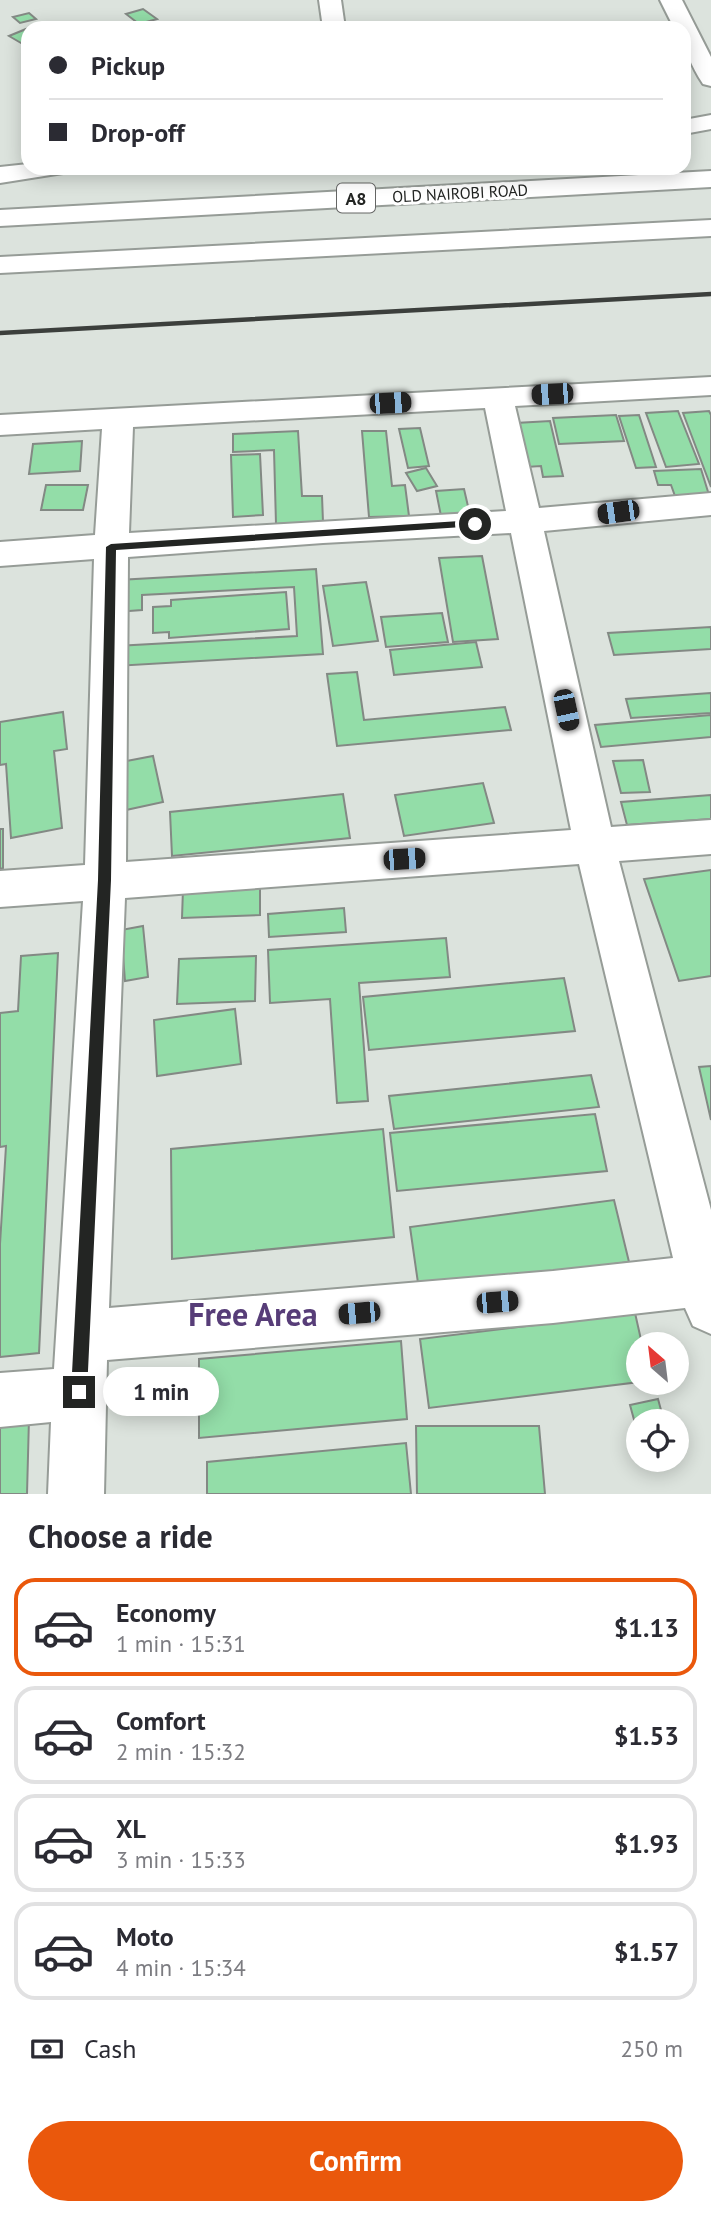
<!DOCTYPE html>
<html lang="en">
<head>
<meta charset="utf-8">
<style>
  body { margin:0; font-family:"PT Sans",sans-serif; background:#f7f7f7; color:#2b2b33; height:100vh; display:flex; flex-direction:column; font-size:26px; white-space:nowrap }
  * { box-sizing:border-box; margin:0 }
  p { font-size:23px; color:#7c7c81 }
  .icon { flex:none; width:38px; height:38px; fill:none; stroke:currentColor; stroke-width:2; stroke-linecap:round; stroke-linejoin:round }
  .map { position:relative; height:1494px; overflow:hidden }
  .details { display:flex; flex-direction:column; background:#fff; flex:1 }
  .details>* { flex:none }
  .hud { position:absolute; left:21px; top:21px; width:670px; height:154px; border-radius:21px; box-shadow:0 4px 18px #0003; display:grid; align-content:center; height:154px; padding:0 28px; background:#fff }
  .needle { width:46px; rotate:332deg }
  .tools { position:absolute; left:626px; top:1332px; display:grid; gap:14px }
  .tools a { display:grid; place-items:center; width:63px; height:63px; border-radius:50%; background:#fff; box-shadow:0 4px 18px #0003; font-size:35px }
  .end { position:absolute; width:32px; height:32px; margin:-16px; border:9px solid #232523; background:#fff; box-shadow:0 0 0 4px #fff }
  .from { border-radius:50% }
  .bubble { position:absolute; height:49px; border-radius:24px; background:#fff; box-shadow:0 4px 18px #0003; font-size:23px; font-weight:700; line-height:49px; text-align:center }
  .car { position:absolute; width:21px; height:42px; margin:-21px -10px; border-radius:9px; box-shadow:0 0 5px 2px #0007; background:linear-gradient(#222 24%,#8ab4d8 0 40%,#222 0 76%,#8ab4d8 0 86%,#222 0) }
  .hud b { display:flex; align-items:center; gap:24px; height:66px; font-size:26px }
  .hud b+b { border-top:2px solid #e1e1e2 }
  .hud i { width:18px; height:18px; background:#2b2b33 }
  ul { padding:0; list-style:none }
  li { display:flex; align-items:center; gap:21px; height:98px; margin:0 14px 10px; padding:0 14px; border:4px solid #e1e1e2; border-radius:21px }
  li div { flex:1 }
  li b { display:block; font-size:26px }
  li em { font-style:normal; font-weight:700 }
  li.active { border-color:#ea580c }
  li>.icon { width:63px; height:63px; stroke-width:1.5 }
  h2 { padding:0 28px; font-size:32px; line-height:84px }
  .pay { display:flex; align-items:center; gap:18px; height:77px; padding:0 28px; font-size:26px }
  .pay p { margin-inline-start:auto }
  .cta { display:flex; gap:14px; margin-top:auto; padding:14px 28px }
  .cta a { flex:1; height:80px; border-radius:42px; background:#ea580c; color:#fff; font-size:28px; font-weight:700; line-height:80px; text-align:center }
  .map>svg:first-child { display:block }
</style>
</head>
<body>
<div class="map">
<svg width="711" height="1494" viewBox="0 0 711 1494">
  <rect width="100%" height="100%" fill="#dce3dd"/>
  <!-- building -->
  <g fill="#93dda8" stroke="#838984" stroke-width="2">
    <polygon points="143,9 157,19 139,24 126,14"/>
    <polygon points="29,13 36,19 20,23 13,17"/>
    <polygon points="26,29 28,40 21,43 9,36"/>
    <polygon points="678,411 699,464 666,467 646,413"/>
    <polygon points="709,411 711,415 711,487 683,413"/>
    <polygon points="616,415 624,441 559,444 553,418"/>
    <polygon points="639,415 656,467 636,468 619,416"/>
    <polygon points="550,421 563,476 543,477 541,466 526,467 516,423"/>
    <polygon points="420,428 429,466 408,468 399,429"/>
    <polygon points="298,431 302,496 322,496 323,522 276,524 274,450 233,452 233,434"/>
    <polygon points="362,431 386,431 392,486 405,485 409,516 369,517"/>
    <polygon points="82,441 80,471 29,474 33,444"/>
    <polygon points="260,454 263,515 233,517 231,455"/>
    <polygon points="426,468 437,486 417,491 406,473"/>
    <polygon points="701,469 709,495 675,496 671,485 658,485 654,471"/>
    <polygon points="46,485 88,485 83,510 41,510"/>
    <polygon points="464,489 470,515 441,516 436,491"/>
    <polygon points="482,556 498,639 453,642 439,558"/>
    <polygon points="316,569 323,654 115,666 116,646 297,636 294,587 142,595 142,610 116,612 118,580"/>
    <polygon points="366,582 378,641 333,646 323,586"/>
    <polygon points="286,592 289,629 169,638 169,632 153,633 153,607 171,606 171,600"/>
    <polygon points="442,613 448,642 386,647 381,617"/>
    <polygon points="711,627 711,649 614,655 608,633"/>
    <polygon points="476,642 482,667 394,675 390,650"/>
    <polygon points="357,672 364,720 505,707 511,730 337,746 327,674"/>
    <polygon points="711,693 711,713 631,718 626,699"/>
    <polygon points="63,712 67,749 54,751 62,828 11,838 6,764 0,765 0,722"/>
    <polygon points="711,715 711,737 601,747 595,725"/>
    <polygon points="153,756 163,802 126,810 116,763"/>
    <polygon points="643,760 650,792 621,793 613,761"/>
    <polygon points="483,783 494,823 404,836 395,795"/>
    <polygon points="343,794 350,838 172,856 170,812"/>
    <polygon points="711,795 711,819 627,825 621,802"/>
    <polygon points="0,829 3,829 3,868 0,869"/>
    <polygon points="711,870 711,976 679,981 644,879"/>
    <polygon points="260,886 260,915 182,918 183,889"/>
    <polygon points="344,908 346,932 269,937 268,914"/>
    <polygon points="143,926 148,977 125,981 121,930"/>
    <polygon points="446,938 450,977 359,983 368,1101 337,1103 330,999 270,1003 268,950"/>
    <polygon points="58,953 39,1353 0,1357 0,1244 6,1146 0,1147 0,1013 18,1011 21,956"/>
    <polygon points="256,956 255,1001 177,1004 179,959"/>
    <polygon points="564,978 575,1031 369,1050 363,997"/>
    <polygon points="235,1009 241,1064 157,1076 154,1020"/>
    <polygon points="711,1066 711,1120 699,1067"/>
    <polygon points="591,1075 599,1107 394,1129 389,1096"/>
    <polygon points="595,1114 607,1171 397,1191 390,1133"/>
    <polygon points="383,1129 394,1237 172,1259 171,1149"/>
    <polygon points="614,1200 629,1262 419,1290 410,1227"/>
    <polygon points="635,1313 642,1344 639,1344 639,1382 429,1408 420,1339"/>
    <polygon points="401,1341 407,1419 199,1438 199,1359"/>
    <polygon points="658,1399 664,1421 639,1421 639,1438 630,1405"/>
    <polygon points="29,1418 27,1494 0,1494 0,1422"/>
    <polygon points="416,1426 539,1426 545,1494 417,1494"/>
    <polygon points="406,1443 411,1494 207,1494 207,1462"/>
  </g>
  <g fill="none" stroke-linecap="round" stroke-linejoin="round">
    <defs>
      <g id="minor">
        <polygon points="319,0 341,0 345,28 323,28"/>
        <path d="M660,0H682L711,57V86L703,84C691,66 684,49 684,28H674Z"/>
        <polygon points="711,115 711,129 684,134 684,120"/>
        <polygon points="28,164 28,168 67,168 63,173 0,183 0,167"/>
        <path d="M711,377V395L515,406L539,508L711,493V515L544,531L611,827L711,820V854L619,861L711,1210V1334L693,1326L685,1308L553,1323L107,1360L104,1494H48L51,1422L0,1427V1373L54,1369L83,901L0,907V871L85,865L94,559L0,566V542L95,535L102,429L0,435V415ZM485,408L506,511L129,533L133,427ZM511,533L571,830L126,862L128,557L323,543ZM579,864L673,1258L553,1271L109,1308L125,898Z"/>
      </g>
      <g id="highway">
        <polygon points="711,171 711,187 0,226 0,210"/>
        <polygon points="711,220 711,236 0,273 0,257"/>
      </g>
    </defs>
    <!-- minor casing -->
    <use href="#minor" stroke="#969c97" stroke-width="4"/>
    <!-- highway casing -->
    <use href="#highway" stroke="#969c97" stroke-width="4"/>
    <!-- minor -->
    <use href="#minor" fill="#fff" fill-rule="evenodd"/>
    <!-- highway -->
    <use href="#highway" fill="#fff" fill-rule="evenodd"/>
    <!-- rail -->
    <polyline stroke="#3c3f3c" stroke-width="4.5" points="0,333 711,294"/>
  </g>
  <!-- route -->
  <polygon fill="#232523" points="475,520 480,524 478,526 116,550 111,880 87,1392 84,1398 79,1400 73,1398 71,1392 98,880 106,547 111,544"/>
  <g text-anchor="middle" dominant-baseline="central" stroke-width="6" stroke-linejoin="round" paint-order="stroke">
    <!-- far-street labels -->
    <g font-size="16" fill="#232523" stroke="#fff">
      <text transform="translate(460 193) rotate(-3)">OLD NAIROBI ROAD</text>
    </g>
    <!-- shield labels -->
    <rect fill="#fff" stroke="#656665" stroke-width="2" x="337" y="183.5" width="38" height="29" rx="5"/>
    <g font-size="18" font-weight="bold" fill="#232523">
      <text x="356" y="198">A8</text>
    </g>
    <!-- near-district labels -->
    <g font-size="32" font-weight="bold" fill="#573d78" stroke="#fff">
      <text x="253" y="1314">Free Area</text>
    </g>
  </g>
</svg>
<div class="tools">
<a><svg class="needle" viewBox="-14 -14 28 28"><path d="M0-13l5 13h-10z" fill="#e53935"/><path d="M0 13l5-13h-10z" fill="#7c7c81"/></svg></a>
<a><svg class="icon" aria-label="locate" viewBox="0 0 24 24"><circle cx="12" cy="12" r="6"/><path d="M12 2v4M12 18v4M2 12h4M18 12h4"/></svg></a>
</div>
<i class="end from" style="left:475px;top:524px"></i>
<i class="end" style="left:79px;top:1392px"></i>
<div class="bubble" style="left:103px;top:1367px;width:116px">1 min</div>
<i class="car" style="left:552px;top:394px;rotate:267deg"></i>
<i class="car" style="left:390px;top:403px;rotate:87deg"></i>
<i class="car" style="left:618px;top:512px;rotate:262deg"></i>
<i class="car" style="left:566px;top:710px;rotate:168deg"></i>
<i class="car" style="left:404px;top:859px;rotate:86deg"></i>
<i class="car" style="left:497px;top:1302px;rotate:85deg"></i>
<i class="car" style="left:359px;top:1313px;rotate:265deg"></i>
<div class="hud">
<b><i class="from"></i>Pickup</b>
<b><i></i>Drop-off</b>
</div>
</div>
<section class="details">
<h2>Choose a ride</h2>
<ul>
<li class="active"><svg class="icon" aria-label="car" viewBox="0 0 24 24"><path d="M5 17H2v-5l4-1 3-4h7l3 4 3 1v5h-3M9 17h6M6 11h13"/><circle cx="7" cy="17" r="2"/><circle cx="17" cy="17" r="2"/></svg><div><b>Economy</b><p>1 min · 15:31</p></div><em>$1.13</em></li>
<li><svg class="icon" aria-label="car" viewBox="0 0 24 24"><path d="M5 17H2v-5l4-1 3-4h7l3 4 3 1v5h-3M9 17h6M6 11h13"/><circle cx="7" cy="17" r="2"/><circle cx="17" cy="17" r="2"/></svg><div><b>Comfort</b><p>2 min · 15:32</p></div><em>$1.53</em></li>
<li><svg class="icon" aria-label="car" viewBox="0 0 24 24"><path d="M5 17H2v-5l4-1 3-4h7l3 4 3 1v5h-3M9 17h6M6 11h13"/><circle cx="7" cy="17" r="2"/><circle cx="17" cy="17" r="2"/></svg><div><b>XL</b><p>3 min · 15:33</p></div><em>$1.93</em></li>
<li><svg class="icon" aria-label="car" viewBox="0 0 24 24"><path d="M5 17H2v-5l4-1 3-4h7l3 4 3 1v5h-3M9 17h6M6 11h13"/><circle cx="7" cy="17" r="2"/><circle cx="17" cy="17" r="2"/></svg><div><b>Moto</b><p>4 min · 15:34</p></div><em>$1.57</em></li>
</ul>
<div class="pay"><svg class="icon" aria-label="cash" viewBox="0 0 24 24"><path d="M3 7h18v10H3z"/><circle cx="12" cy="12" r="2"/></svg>Cash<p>250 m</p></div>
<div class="cta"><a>Confirm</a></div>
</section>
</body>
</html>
